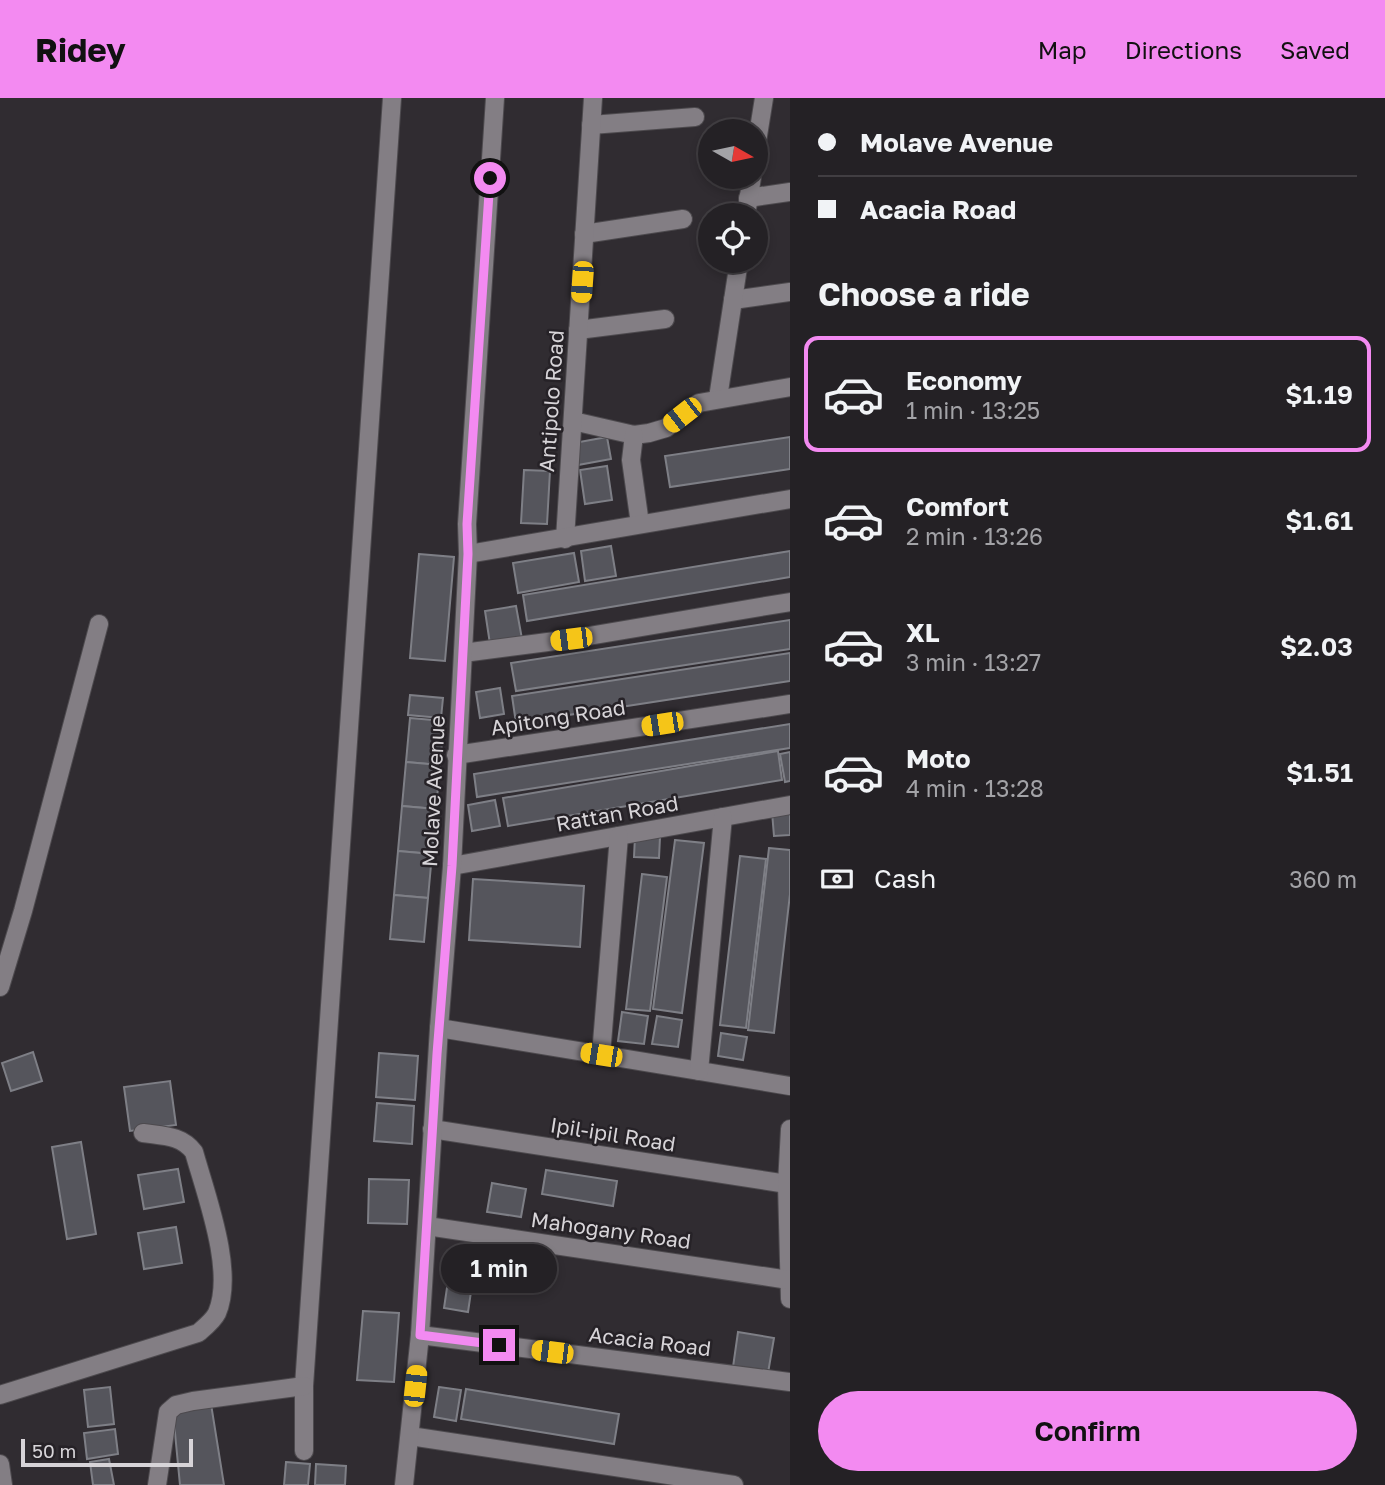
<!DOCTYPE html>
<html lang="en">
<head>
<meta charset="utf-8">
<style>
  body { margin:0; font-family:"Golos Text",sans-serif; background:#302e32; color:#f1f3f6; height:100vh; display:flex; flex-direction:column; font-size:26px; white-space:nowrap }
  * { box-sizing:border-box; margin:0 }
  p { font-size:23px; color:#a3a3a7 }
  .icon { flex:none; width:38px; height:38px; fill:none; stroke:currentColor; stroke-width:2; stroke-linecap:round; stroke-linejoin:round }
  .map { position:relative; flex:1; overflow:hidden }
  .sheet { display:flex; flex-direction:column; background:#242125; width:595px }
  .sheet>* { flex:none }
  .guide { display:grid; align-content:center; height:154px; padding:0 28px; background:#242125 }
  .needle { width:46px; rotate:99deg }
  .fabs { position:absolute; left:698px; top:21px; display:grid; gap:14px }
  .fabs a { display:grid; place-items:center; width:70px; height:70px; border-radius:50%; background:#242125; box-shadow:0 4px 10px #0003,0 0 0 2px #413e42; font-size:35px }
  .scale { position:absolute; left:21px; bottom:18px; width:172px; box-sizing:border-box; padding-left:7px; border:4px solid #d7d4d8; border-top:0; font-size:19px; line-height:24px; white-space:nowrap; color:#d7d4d8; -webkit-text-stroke:5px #262227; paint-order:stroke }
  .end { position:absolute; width:32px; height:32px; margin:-16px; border:9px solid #f38af1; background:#111; box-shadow:0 0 0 4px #111 }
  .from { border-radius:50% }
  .bubble { position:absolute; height:49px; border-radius:24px; background:#242125; box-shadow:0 4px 10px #0003,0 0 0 2px #413e42; font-size:23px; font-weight:600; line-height:49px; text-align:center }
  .car { position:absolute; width:21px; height:42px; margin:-21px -10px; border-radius:9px; box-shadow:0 0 5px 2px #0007; background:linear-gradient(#f5c518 24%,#345 0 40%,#f5c518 0 76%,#345 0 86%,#f5c518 0) }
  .guide b { display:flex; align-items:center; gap:24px; height:66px; font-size:26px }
  .guide b+b { border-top:2px solid #413e42 }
  .guide i { width:18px; height:18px; background:#f1f3f6 }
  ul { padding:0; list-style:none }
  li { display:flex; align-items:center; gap:21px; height:116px; margin:0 14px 10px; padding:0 14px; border:4px solid transparent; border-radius:14px }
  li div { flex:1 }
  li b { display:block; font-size:26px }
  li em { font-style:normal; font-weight:600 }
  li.current { border-color:#f38af1 }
  li>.icon { width:63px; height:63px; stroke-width:1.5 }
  h2 { padding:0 28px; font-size:32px; line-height:84px }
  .pay { display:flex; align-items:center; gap:18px; height:77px; padding:0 28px; font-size:26px }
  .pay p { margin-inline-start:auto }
  .cta { display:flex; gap:14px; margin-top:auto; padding:14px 28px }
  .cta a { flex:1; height:80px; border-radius:42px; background:#f38af1; color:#111; font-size:28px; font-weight:600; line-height:80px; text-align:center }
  header { display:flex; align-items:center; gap:42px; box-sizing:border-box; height:98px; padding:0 35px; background:#f38af1; color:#111 }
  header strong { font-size:33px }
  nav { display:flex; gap:38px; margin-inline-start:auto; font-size:24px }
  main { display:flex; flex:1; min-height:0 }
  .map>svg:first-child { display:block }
</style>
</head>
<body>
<header>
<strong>Ridey</strong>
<nav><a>Map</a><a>Directions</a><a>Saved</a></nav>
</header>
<main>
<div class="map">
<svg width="790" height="1387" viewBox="0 0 790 1387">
  <rect width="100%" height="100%" fill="#302c31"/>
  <!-- building -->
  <g fill="#55555c" stroke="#7e7f86" stroke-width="2">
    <polygon points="607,339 611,361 578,367 574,345"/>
    <polygon points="790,339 790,371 670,389 665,358"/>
    <polygon points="607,368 612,402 585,406 580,372"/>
    <polygon points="524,372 550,373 547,426 521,425"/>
    <polygon points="611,448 616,478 585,483 581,453"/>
    <polygon points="790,453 790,479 527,523 523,497"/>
    <polygon points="574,455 579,484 518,495 513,465"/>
    <polygon points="419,456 454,459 445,563 410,560"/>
    <polygon points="516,508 522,541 490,546 485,513"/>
    <polygon points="790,522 790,551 516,593 511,565"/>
    <polygon points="790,555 790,583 516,625 512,598"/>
    <polygon points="500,590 504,616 480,620 476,594"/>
    <polygon points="410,597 443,600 441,620 408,617"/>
    <polygon points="410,620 444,623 440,667 406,664"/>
    <polygon points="790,626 790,650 477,699 474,676"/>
    <polygon points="778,653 782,682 508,728 503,700"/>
    <polygon points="790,654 790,683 785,684 780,656"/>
    <polygon points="406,664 440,667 436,711 402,708"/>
    <polygon points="495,702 500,728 472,733 468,707"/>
    <polygon points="402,708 436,711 432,756 398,753"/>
    <polygon points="790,713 790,737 774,738 772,714"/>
    <polygon points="635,738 660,739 659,760 634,759"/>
    <polygon points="675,742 704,745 682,915 653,911"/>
    <polygon points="769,750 790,752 790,796 774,935 748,932"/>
    <polygon points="398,753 432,756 428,800 394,797"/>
    <polygon points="740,758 766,761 746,930 720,927"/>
    <polygon points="642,776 667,779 650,913 626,911"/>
    <polygon points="473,781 584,788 580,849 469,842"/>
    <polygon points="394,797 428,800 424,844 390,841"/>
    <polygon points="622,914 648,918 644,946 618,943"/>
    <polygon points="657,918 682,922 678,949 652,946"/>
    <polygon points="721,935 747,939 743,962 718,958"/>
    <polygon points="33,954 42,983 11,993 2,965"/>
    <polygon points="379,955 418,958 415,1002 376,999"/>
    <polygon points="170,983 176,1027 130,1033 124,989"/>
    <polygon points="377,1005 414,1008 412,1046 374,1043"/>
    <polygon points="81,1044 96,1136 67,1141 52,1049"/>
    <polygon points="178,1071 184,1104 144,1111 138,1077"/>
    <polygon points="546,1072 617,1083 613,1108 542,1096"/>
    <polygon points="369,1081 409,1082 407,1126 368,1125"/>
    <polygon points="492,1085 526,1091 521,1119 487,1114"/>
    <polygon points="176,1129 182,1165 144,1171 138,1135"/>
    <polygon points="448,1183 472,1187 468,1214 444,1210"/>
    <polygon points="363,1213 399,1215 394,1284 357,1282"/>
    <polygon points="738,1234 774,1240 768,1275 733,1269"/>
    <polygon points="110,1289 114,1326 88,1329 84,1292"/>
    <polygon points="439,1289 461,1292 456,1323 434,1319"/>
    <polygon points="466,1291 619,1316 614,1346 461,1321"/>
    <polygon points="211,1306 224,1387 180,1387 173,1314"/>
    <polygon points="115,1331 118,1356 87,1361 84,1335"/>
    <polygon points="109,1361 114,1387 93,1387 90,1364"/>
    <polygon points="286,1364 310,1366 308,1387 284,1387"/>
    <polygon points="316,1366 346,1368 345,1387 315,1387"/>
  </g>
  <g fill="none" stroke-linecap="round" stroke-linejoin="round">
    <defs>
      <g id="street">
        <polyline points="591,27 695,19"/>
        <polyline points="756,50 764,0"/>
        <polyline points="748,100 790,94"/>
        <polyline points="746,117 752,79"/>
        <polyline points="584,136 683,121"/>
        <polyline points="733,202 790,194"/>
        <polyline points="578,232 665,221"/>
        <polyline points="718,300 739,163"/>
        <polyline points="573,323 634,337 649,335 666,330 699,305 790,289"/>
        <polyline points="634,337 631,362 640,426"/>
        <polyline points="565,441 593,0"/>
        <polyline points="468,456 790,401"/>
        <polyline points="463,555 571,541 790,504"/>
        <polyline points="456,657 790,606"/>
        <polyline points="452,768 790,707"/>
        <polyline points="0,889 23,813 99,526"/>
        <polyline points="439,930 790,988"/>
        <polyline points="601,957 619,738"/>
        <polyline points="699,973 723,719"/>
        <polyline points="432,1031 787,1086"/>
        <polyline points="790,1031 787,1086 790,1201"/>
        <polyline points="427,1128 789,1182"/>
        <polyline points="420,1237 790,1284"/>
        <path d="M0,1297L198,1235C205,1229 213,1223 217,1215C235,1173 206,1097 194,1054C181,1037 163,1038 143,1035"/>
        <polyline points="410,1338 734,1387"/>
        <polyline points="304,1353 304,1288 392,0"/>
        <polyline points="0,1366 3,1387"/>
        <polyline points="157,1387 168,1314 176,1307 193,1303 304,1288"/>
        <polyline points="404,1387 420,1237 439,930 452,768 468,456 467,426 495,0"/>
      </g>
    </defs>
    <!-- street casing -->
    <use href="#street" stroke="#4d4a4e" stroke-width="20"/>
    <!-- street -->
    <use href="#street" stroke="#837e84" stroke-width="18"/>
  </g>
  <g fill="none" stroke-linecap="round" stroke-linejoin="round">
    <!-- route -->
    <polyline stroke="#f38af1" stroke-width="9" points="490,80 467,426 468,456 452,768 437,956 420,1237 499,1247"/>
  </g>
  <g text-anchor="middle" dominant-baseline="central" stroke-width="5" stroke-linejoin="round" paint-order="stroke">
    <!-- street labels -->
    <g font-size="21" fill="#d7d4d8" stroke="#262227">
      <text transform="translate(551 303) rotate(-86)">Antipolo Road</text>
      <text transform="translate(558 619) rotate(-9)">Apitong Road</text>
      <text transform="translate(433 693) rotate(-87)">Molave Avenue</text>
      <text transform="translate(617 715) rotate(-10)">Rattan Road</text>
      <text transform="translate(613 1036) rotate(9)">Ipil-ipil Road</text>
      <text transform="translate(611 1132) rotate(8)">Mahogany Road</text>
      <text transform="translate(650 1243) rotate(7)">Acacia Road</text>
    </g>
  </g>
</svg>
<div class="fabs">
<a><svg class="needle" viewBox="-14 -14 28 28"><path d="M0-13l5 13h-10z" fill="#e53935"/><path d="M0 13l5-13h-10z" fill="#a3a3a7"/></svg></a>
<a><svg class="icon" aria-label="locate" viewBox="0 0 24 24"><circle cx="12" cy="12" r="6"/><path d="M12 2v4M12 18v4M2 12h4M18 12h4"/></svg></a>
</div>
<div class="scale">50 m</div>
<i class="end from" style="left:490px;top:80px"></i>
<i class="end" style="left:499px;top:1247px"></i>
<div class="bubble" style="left:441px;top:1146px;width:116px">1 min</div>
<i class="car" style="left:582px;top:184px;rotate:184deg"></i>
<i class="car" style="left:682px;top:317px;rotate:232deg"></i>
<i class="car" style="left:571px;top:541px;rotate:263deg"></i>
<i class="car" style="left:662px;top:626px;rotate:261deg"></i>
<i class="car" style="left:601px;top:957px;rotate:279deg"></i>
<i class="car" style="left:552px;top:1254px;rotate:277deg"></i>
<i class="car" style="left:415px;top:1288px;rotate:6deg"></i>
</div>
<section class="sheet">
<div class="guide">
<b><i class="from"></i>Molave Avenue</b>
<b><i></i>Acacia Road</b>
</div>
<h2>Choose a ride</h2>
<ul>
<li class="current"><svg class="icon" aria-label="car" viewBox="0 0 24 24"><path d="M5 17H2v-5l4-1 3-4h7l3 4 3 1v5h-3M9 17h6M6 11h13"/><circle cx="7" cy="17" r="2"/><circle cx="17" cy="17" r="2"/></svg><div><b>Economy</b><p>1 min · 13:25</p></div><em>$1.19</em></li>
<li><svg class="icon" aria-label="car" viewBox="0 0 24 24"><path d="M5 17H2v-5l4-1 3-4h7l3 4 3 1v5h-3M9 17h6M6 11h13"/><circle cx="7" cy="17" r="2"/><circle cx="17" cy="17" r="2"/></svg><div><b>Comfort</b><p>2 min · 13:26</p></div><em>$1.61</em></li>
<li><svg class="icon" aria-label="car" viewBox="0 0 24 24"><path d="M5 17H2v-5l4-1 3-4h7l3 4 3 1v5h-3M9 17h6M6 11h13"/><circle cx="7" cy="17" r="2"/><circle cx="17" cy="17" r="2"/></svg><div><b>XL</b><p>3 min · 13:27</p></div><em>$2.03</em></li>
<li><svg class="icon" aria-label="car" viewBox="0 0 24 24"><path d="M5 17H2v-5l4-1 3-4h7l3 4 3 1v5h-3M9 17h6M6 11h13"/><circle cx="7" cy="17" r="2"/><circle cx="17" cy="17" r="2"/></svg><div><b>Moto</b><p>4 min · 13:28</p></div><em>$1.51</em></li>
</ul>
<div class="pay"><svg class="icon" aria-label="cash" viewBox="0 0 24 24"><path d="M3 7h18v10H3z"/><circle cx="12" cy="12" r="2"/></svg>Cash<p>360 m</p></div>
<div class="cta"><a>Confirm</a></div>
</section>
</main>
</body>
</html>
